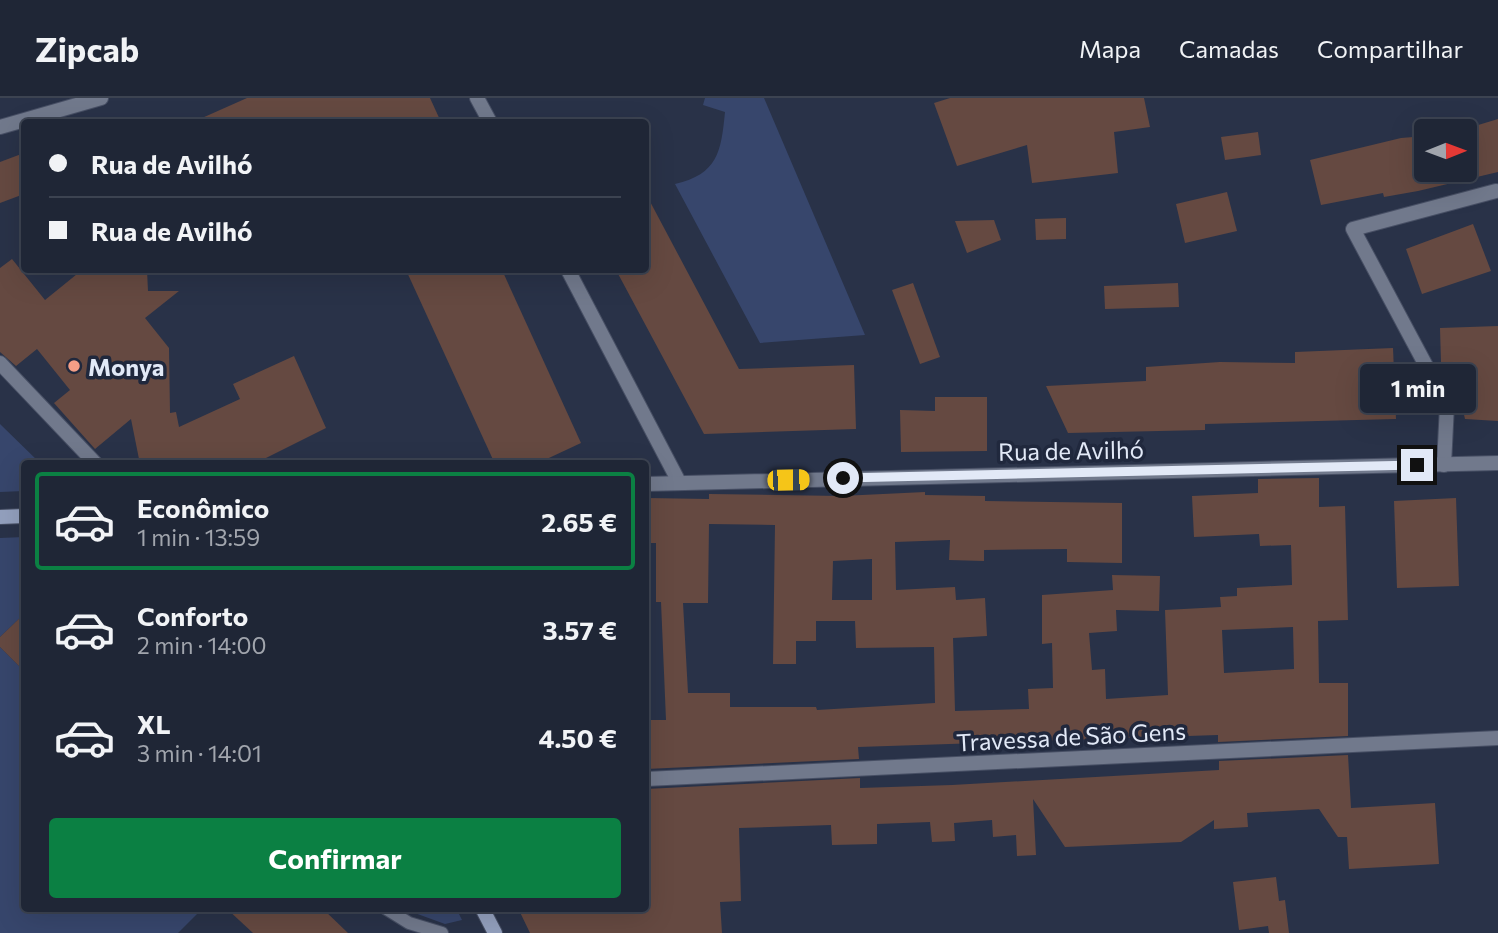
<!DOCTYPE html>
<html lang="pt">
<head>
<meta charset="utf-8">
<style>
  body { margin:0; font-family:Commissioner,sans-serif; background:#272e3e; color:#f1f3f6; height:100vh; display:flex; flex-direction:column; font-size:26px; white-space:nowrap }
  * { box-sizing:border-box; margin:0 }
  p { font-size:23px; color:#a1a5ad }
  .icon { flex:none; width:38px; height:38px; fill:none; stroke:currentColor; stroke-width:2; stroke-linecap:round; stroke-linejoin:round }
  .map { position:relative; flex:1; overflow:hidden }
  .side { position:absolute; left:21px; top:362px; width:628px; height:452px; display:flex; flex-direction:column; background:#1f2636; border-radius:7px; box-shadow:0 7px 28px #0002,0 0 0 2px #3c4351 }
  .side>* { flex:none }
  .guide { position:absolute; left:21px; top:21px; width:628px; height:154px; border-radius:7px; box-shadow:0 7px 28px #0002,0 0 0 2px #3c4351; display:grid; align-content:center; height:154px; padding:0 28px; background:#1f2636 }
  .needle { width:46px; rotate:89deg }
  .tools { position:absolute; left:1414px; top:21px; display:grid; gap:14px }
  .tools a { display:grid; place-items:center; width:63px; height:63px; border-radius:7px; background:#1f2636; box-shadow:0 7px 28px #0002,0 0 0 2px #3c4351; font-size:35px }
  .end { position:absolute; width:32px; height:32px; margin:-16px; border:9px solid #e2e9f7; background:#111; box-shadow:0 0 0 4px #111 }
  .from { border-radius:50% }
  .bubble { position:absolute; height:49px; border-radius:7px; background:#1f2636; box-shadow:0 7px 28px #0002,0 0 0 2px #3c4351; font-size:23px; font-weight:700; line-height:49px; text-align:center }
  .car { position:absolute; width:21px; height:42px; margin:-21px -10px; border-radius:9px; box-shadow:0 0 5px 2px #0007; background:linear-gradient(#f5c518 24%,#345 0 40%,#f5c518 0 76%,#345 0 86%,#f5c518 0) }
  .guide b { display:flex; align-items:center; gap:24px; height:66px; font-size:26px }
  .guide b+b { border-top:2px solid #3c4351 }
  .guide i { width:18px; height:18px; background:#f1f3f6 }
  ul { padding:12px 0 0; list-style:none }
  li { display:flex; align-items:center; gap:21px; height:98px; margin:0 14px 10px; padding:0 14px; border:4px solid transparent; border-radius:7px }
  li div { flex:1 }
  li b { display:block; font-size:26px }
  li em { font-style:normal; font-weight:700 }
  li.current { border-color:#0b8043 }
  li>.icon { width:63px; height:63px; stroke-width:1.5 }
  .primary-button { display:flex; gap:14px; margin-top:auto; padding:14px 28px }
  .primary-button a { flex:1; height:80px; border-radius:7px; background:#0b8043; color:#fff; font-size:28px; font-weight:700; line-height:80px; text-align:center }
  header { display:flex; align-items:center; gap:42px; box-sizing:border-box; height:98px; padding:0 35px; background:#1f2636; border-bottom:2px solid #3c4351 }
  header strong { font-size:33px }
  nav { display:flex; gap:38px; margin-inline-start:auto; font-size:24px }
  .map>svg:first-child { display:block }
</style>
</head>
<body>
<header>
<strong>Zipcab</strong>
<nav><a>Mapa</a><a>Camadas</a><a>Compartilhar</a></nav>
</header>
<div class="map">
<svg width="1498" height="835" viewBox="0 0 1498 835">
  <rect width="100%" height="100%" fill="#293248"/>
  <!-- green -->
  <g fill="#37466c">
    <path d="M705,0H764L865,237L760,245L675,86C718,76 721,54 725,14L703,7Z"/>
    <polygon points="0,326 41,366 24,366 24,393 0,394"/>
    <polygon points="24,439 24,516 0,539 0,440"/>
    <polygon points="0,549 24,573 24,810 203,810 178,835 0,835"/>
    <polygon points="401,810 456,810 462,822 445,826"/>
  </g>
  <!-- building -->
  <g fill="#654941" fill-rule="evenodd">
    <polygon points="247,0 430,0 441,24 193,24"/>
    <polygon points="950,0 1144,0 1150,29 1114,34 1118,75 1032,85 1027,47 957,68 934,5"/>
    <polygon points="1498,21 1498,74 1418,93 1384,99 1383,95 1321,107 1310,62 1401,40 1426,38 1426,72 1465,72 1465,31"/>
    <polygon points="1258,34 1261,57 1225,62 1221,39"/>
    <polygon points="24,55 24,96 0,105 0,64"/>
    <polygon points="1227,94 1237,133 1185,145 1176,106"/>
    <polygon points="646,96 739,271 854,267 856,331 704,336 616,172 646,172"/>
    <polygon points="1066,120 1066,141 1036,142 1035,121"/>
    <polygon points="994,122 1001,142 967,155 955,123"/>
    <polygon points="1473,126 1491,173 1422,196 1406,151"/>
    <polygon points="12,161 45,202 82,172 147,172 148,193 179,193 145,220 169,250 170,315 176,314 179,329 240,301 233,286 294,258 326,330 254,366 140,366 131,321 95,351 54,305 70,292 37,251 16,268 0,254 0,170"/>
    <polygon points="406,172 502,172 581,345 536,366 495,366"/>
    <polygon points="913,185 940,259 920,266 892,192"/>
    <polygon points="1178,185 1179,209 1105,211 1104,188"/>
    <polygon points="1498,228 1498,323 1465,321 1452,265 1441,265 1440,230"/>
    <polygon points="1393,250 1396,321 1205,326 1205,332 1068,335 1046,288 1146,283 1146,269 1220,264 1295,265 1295,254"/>
    <polygon points="935,299 987,299 987,353 901,354 900,312 935,313"/>
    <path d="M1319,380V409L1345,408L1348,522L1318,523L1319,585H1348V638L1218,644V637L858,649L859,661L646,671V622H666L661,504H656V445H646L647,400L709,401V396L841,398L925,394V397L985,398V403L1122,405V465L1067,464V451L984,452V463L949,462L950,442L895,444L896,492L955,489L956,502L985,500L987,538L953,540L955,613L1029,611L1028,591L1053,590L1052,545L1042,546V497L1113,492L1112,477L1160,478L1159,513L1116,512L1117,533L1089,535L1092,572L1105,571L1106,601L1168,597L1165,512L1221,509L1220,499L1237,498V490L1292,487L1291,447L1260,448L1259,436L1194,439L1192,398L1258,395V381ZM709,426L775,427L773,566H796V543H816V523H855L856,550L934,549L935,605L817,612L816,609H730V595H688L683,505H708ZM872,461V502H832L833,463ZM1293,529L1294,571L1224,575L1222,532Z"/>
    <polygon points="1456,400 1459,488 1397,490 1394,403"/>
    <polygon points="24,516 24,573 0,549 0,539"/>
    <polygon points="1348,657 1351,710 1435,705 1439,766 1349,771 1347,739 1338,739 1319,711 1247,715 1248,729 1214,731 1214,722 1181,744 1065,749 1033,701 1036,757 1017,758 1016,737 993,739 992,722 954,725 955,743 932,744 930,724 877,726 877,746 832,747 831,727 739,730 741,803 720,804 722,835 530,835 518,810 646,810 646,691 860,680 860,690 952,687 1219,672 1219,663"/>
    <polygon points="1276,779 1279,803 1285,802 1289,835 1269,835 1268,828 1239,832 1233,784"/>
    <polygon points="226,810 322,810 348,835 253,835"/>
  </g>
  <g fill="none" stroke-linecap="round" stroke-linejoin="round">
    <defs>
      <polyline id="service" points="385,810 409,825 442,835"/>
      <g id="minor">
        <polyline points="477,0 490,24"/>
        <polyline points="0,29 101,0"/>
        <polyline points="568,172 679,384"/>
        <polyline points="1444,367 1447,307 1353,131 1496,93"/>
        <polyline points="646,681 1498,640"/>
      </g>
      <g id="tertiary">
        <polyline points="0,265 96,366"/>
        <polyline points="646,386 1498,365"/>
      </g>
      <g id="secondary">
        <polyline points="0,419 24,418"/>
        <polyline points="482,810 495,835"/>
      </g>
    </defs>
    <!-- service casing -->
    <use href="#service" stroke="#474f64" stroke-width="14"/>
    <!-- minor casing -->
    <use href="#minor" stroke="#474f64" stroke-width="16"/>
    <!-- tertiary casing -->
    <use href="#tertiary" stroke="#474f64" stroke-width="16"/>
    <!-- secondary casing -->
    <use href="#secondary" stroke="#474f64" stroke-width="16"/>
    <!-- service -->
    <use href="#service" stroke="#71798c" stroke-width="12"/>
    <!-- minor -->
    <use href="#minor" stroke="#71798c" stroke-width="14"/>
    <!-- tertiary -->
    <use href="#tertiary" stroke="#71798c" stroke-width="14"/>
    <!-- secondary -->
    <use href="#secondary" stroke="#93a0be" stroke-width="14"/>
  </g>
  <g fill="none" stroke-linecap="round" stroke-linejoin="round">
    <!-- route -->
    <polyline stroke="#e2e9f7" stroke-width="9" points="843,380 1417,367"/>
  </g>
  <!-- markers -->
  <circle fill="#f49e86" stroke="#20283d" stroke-width="2.5" cx="74" cy="268" r="7"/>
  <g text-anchor="middle" dominant-baseline="central" stroke-width="7" stroke-linejoin="round" paint-order="stroke">
    <!-- poi labels -->
    <g font-size="24" font-weight="bold" fill="#e2e9f7" stroke="#20283d" text-anchor="start">
      <text x="88" y="268">Monya</text>
    </g>
    <!-- street labels -->
    <g font-size="24" fill="#e2e9f7" stroke="#20283d">
      <text transform="translate(1071 352) rotate(-1)">Rua de Avilhó</text>
      <text transform="translate(1071 638) rotate(-3)">Travessa de São Gens</text>
    </g>
  </g>
</svg>
<div class="tools">
<a><svg class="needle" viewBox="-14 -14 28 28"><path d="M0-13l5 13h-10z" fill="#e53935"/><path d="M0 13l5-13h-10z" fill="#a1a5ad"/></svg></a>
</div>
<i class="end from" style="left:843px;top:380px"></i>
<i class="end" style="left:1417px;top:367px"></i>
<div class="bubble" style="left:1360px;top:266px;width:116px">1 min</div>
<i class="car" style="left:788px;top:382px;rotate:89deg"></i>
<div class="guide">
<b><i class="from"></i>Rua de Avilhó</b>
<b><i></i>Rua de Avilhó</b>
</div>
<section class="side">
<ul>
<li class="current"><svg class="icon" aria-label="car" viewBox="0 0 24 24"><path d="M5 17H2v-5l4-1 3-4h7l3 4 3 1v5h-3M9 17h6M6 11h13"/><circle cx="7" cy="17" r="2"/><circle cx="17" cy="17" r="2"/></svg><div><b>Econômico</b><p>1 min · 13:59</p></div><em>2.65 €</em></li>
<li><svg class="icon" aria-label="car" viewBox="0 0 24 24"><path d="M5 17H2v-5l4-1 3-4h7l3 4 3 1v5h-3M9 17h6M6 11h13"/><circle cx="7" cy="17" r="2"/><circle cx="17" cy="17" r="2"/></svg><div><b>Conforto</b><p>2 min · 14:00</p></div><em>3.57 €</em></li>
<li><svg class="icon" aria-label="car" viewBox="0 0 24 24"><path d="M5 17H2v-5l4-1 3-4h7l3 4 3 1v5h-3M9 17h6M6 11h13"/><circle cx="7" cy="17" r="2"/><circle cx="17" cy="17" r="2"/></svg><div><b>XL</b><p>3 min · 14:01</p></div><em>4.50 €</em></li>
</ul>
<div class="primary-button"><a>Confirmar</a></div>
</section>
</div>
</body>
</html>
